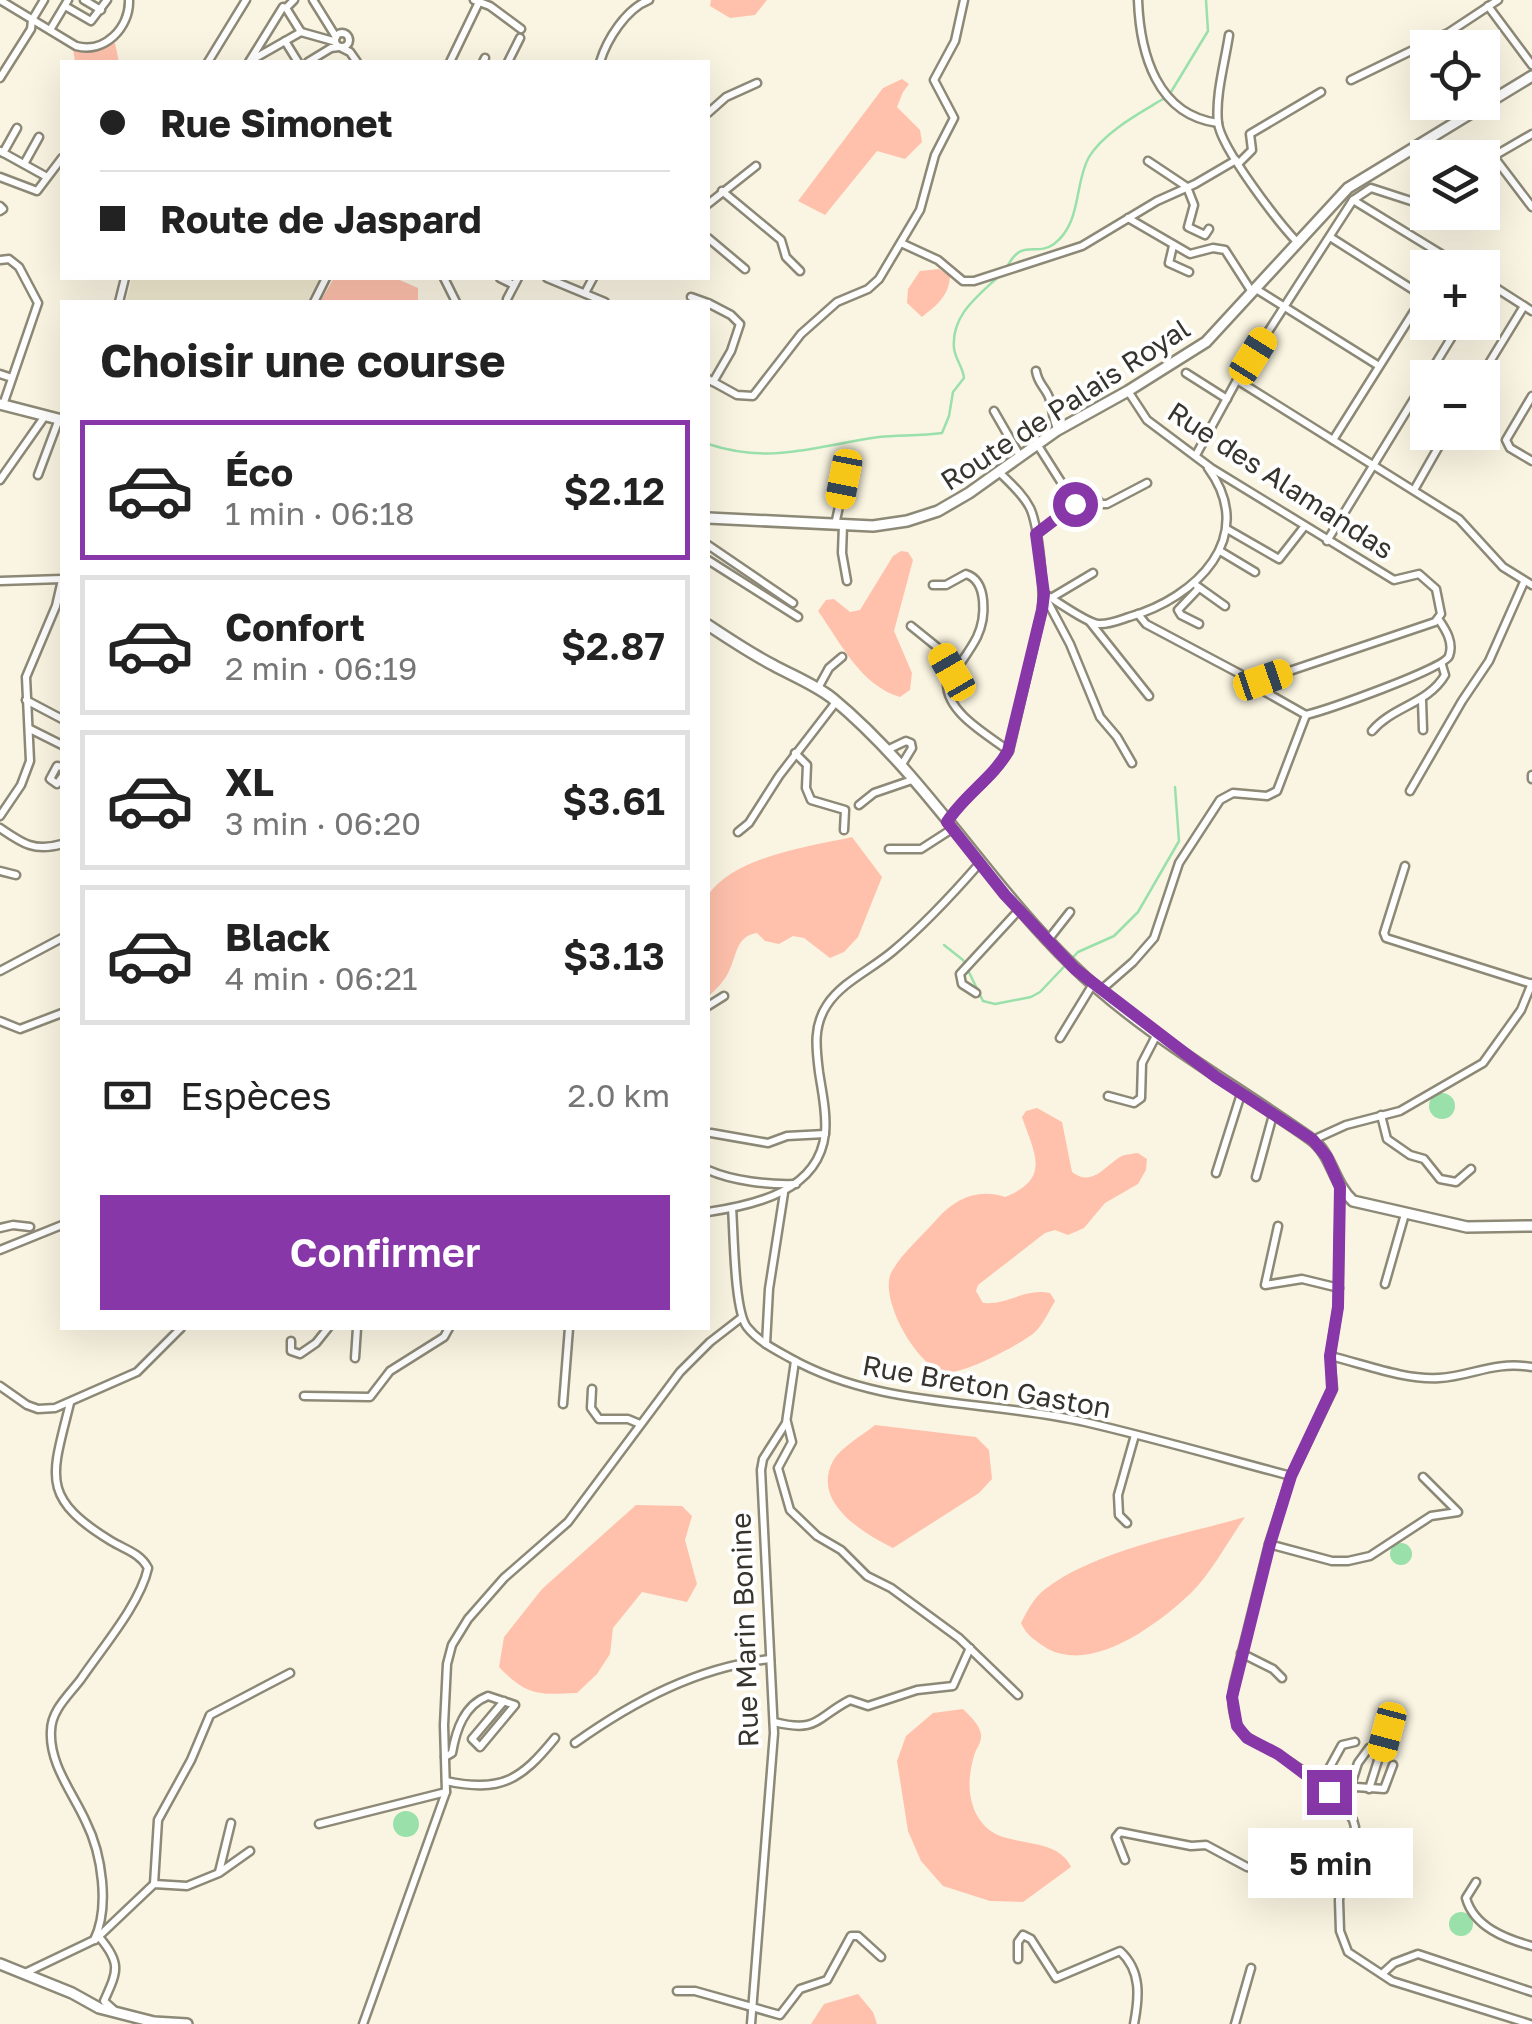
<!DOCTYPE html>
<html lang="fr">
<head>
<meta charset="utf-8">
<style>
  body { margin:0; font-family:"Golos Text",sans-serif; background:#f2f2f2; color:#222; height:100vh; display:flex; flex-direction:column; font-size:38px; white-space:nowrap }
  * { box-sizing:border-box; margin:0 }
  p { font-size:32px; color:#767676 }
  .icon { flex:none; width:55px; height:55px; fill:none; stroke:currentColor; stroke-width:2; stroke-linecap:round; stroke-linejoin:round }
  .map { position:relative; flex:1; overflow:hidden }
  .details { position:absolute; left:60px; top:300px; width:650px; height:1030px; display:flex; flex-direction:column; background:#fff; border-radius:0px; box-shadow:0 10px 40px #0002 }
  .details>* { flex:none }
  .banner { position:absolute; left:60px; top:60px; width:650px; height:220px; border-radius:0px; box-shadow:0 10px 40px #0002; display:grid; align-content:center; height:220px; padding:0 40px; background:#fff }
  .fabs { position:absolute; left:1410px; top:30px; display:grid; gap:20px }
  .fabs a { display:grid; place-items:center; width:90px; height:90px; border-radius:0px; background:#fff; box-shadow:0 10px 40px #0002; font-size:50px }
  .end { position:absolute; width:45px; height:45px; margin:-22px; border:12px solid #8737a7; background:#fff; box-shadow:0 0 0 5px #fff }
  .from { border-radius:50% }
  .bubble { position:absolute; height:70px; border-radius:0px; background:#fff; box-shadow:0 10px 40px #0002; font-size:32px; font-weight:600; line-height:70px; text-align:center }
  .car { position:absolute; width:30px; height:60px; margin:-30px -15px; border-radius:12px; box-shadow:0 0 8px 2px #0007; background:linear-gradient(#f5c518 24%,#345 0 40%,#f5c518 0 76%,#345 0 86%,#f5c518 0) }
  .banner b { display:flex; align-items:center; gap:35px; height:95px; font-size:38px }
  .banner b+b { border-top:2px solid #e0e0e0 }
  .banner i { width:25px; height:25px; background:#222 }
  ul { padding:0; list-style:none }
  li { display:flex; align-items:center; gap:30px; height:140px; margin:0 20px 15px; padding:0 20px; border:5px solid #e0e0e0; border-radius:0px }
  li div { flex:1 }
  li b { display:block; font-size:38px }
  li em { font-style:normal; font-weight:600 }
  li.current { border-color:#8737a7 }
  li>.icon { width:90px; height:90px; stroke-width:1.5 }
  h2 { padding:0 40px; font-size:45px; line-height:120px }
  .pay { display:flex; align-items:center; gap:25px; height:110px; padding:0 40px; font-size:38px }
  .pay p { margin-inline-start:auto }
  .button { display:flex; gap:20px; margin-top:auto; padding:20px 40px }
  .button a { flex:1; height:115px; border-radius:0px; background:#8737a7; color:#fff; font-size:40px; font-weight:600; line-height:115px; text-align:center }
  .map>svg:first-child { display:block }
</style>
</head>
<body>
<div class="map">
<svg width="1532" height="2024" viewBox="0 0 1532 2024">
  <rect width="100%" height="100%" fill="#faf5e2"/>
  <!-- built -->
  <polygon fill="#f1ead0" points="132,278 317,278 319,279 307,302 126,302"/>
  <!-- green -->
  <g fill="#ffc1ac">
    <polygon points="711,0 767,0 755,15 730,18 710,6"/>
    <polygon points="115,43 119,62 75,62 73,48 86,51"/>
    <polygon points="902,79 909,84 903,92 897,107 920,130 922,142 905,159 877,151 825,215 798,201 883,88"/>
    <path d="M939,269L950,276C949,296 937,305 922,317L907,303L908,289L920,271Z"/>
    <polygon points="334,278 395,278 418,288 418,302 320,302"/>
    <path d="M901,551L908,552L913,560L894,631L912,673L910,690L900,697C860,685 841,643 818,611L826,600L834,599L850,612L860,610L893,556Z"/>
    <path d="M852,837L882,877L858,937L844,952L830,958L804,938L793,936L779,944L765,941L757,933C736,936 737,955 729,971C725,981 715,990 708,997V895C735,856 808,847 852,837Z"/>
    <path d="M1037,1108L1062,1122L1072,1172C1093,1188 1105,1165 1122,1156C1124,1155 1136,1153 1138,1153L1147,1159L1146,1170L1138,1184L1105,1203L1084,1228L1068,1235L1055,1230L1045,1233L978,1285L976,1291L983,1303C1009,1305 1024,1288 1050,1293L1055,1301C1049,1311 1043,1325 1034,1333C1019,1345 962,1376 944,1372C917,1367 877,1296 892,1271C903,1252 923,1235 937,1219C955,1198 979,1188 1005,1197C1052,1178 1034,1153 1022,1117L1026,1111Z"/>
    <path d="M875,1425L976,1437L989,1450L992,1479L979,1493L893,1548C863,1533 811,1502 833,1461C840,1448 863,1435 875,1425Z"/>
    <path d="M636,1505L682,1506L692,1516L685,1540L697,1584L687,1602L642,1592L613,1628L610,1654L597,1674L577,1693C538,1695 527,1696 499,1667L504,1637L542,1589Z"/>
    <path d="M1245,1517C1228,1541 1212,1572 1191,1593C1158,1624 1094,1673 1048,1649C1037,1642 1026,1635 1021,1623C1027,1611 1034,1598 1044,1590C1095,1550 1183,1535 1245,1517Z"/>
    <path d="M963,1709C970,1716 979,1724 981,1734C982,1743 976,1748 974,1756C967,1779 967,1805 983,1824C1004,1850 1056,1834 1071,1867L1023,1902L990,1901L943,1886L921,1861L908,1831L897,1761L906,1736L933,1713Z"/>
    <polygon points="858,1994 873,2012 877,2024 811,2024 824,2004"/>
  </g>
  <!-- water -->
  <g fill="#99e0ab">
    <circle cx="1442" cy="1106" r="13"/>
    <circle cx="1401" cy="1554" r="11"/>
    <circle cx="406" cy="1824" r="13"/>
    <circle cx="1461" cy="1924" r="12"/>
  </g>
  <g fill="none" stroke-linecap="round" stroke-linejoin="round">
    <!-- stream -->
    <g stroke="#99e0ab" stroke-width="2.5">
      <polyline points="1171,92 1208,31 1206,0"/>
      <path d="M1008,265C1023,238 1036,257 1054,244C1082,223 1074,183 1089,157C1104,132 1140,113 1163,99"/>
      <path d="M708,444C772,465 814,446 879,437C899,435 921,436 942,433L949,416L953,392L964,378C963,367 955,359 954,348C951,315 978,296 999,276"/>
      <polyline points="944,945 963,960 983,1001 995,1004 1031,997 1040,992 1078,952 1114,936 1138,912 1179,841 1175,787"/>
    </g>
    <defs>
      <g id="minor">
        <path d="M0,0L76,46C104,54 130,28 129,0"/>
        <polyline points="84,0 101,10"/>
        <polyline points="313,0 336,37"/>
        <polyline points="474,0 490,6 521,29"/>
        <path d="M1138,0C1140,54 1157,115 1218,123"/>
        <polyline points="65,6 91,21 107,0"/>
        <polyline points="1488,6 1532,65"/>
        <polyline points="286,8 294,0"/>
        <polyline points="50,30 68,0"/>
        <polyline points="301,32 333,41"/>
        <circle cx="342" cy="40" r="7"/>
        <path d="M1229,35C1225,62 1215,96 1218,123C1221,148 1278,222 1297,242"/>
        <polyline points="285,41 298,62"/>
        <polyline points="342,48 350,52 357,62"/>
        <polyline points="208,62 246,0"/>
        <polyline points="249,62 283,7 286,8 301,32 250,61"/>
        <polyline points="308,62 331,48 339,47"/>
        <polyline points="450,62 479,2"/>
        <polyline points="483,62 485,58"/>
        <polyline points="508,62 520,38"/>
        <path d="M600,62C607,39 626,9 649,0"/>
        <polyline points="0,78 31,29 32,20 44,0"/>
        <polyline points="1351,80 1448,33 1498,0"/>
        <polyline points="708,113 726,97 757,83"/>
        <polyline points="0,151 47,177"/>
        <polyline points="3,153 17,128"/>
        <polyline points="1494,157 1532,207"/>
        <polyline points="1148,161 1187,187 1194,205 1188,227 1205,235 1209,229"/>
        <polyline points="1239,163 1252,150 1250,134 1321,92"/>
        <polyline points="1482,163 1532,134"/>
        <polyline points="24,164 39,137"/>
        <polyline points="0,177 37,191 62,158"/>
        <polyline points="722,191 781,240 786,257 800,271"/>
        <polyline points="1353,200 1464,268"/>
        <polyline points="708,204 756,166"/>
        <polyline points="0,206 3,209 0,211"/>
        <polyline points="1128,218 1190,254 1213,248 1225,250 1252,292"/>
        <polyline points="1330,237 1423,296"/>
        <polyline points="708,238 745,269"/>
        <polyline points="901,243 938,260 963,281 974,281 1082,246 1157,201 1195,184 1236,160"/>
        <polyline points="1173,246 1169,263 1189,272"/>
        <polyline points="0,260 9,259 19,267 38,303 3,405"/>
        <polyline points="1442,268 1448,258"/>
        <polyline points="444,278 456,302"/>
        <polyline points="500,278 514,285"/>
        <polyline points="547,278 605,302"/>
        <polyline points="1482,279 1532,311"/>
        <polyline points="1256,289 1379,366"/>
        <polyline points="585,293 593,278"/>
        <polyline points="691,297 705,302"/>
        <polyline points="507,299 518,278"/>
        <polyline points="119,302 125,278"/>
        <polyline points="314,302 326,278"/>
        <polyline points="708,303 731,315 740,324 731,351 713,382"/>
        <path d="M1036,371C1038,383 1043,385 1048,395C1054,407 1051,418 1058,430"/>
        <polyline points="1186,373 1227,399"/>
        <polyline points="0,374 12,378"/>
        <polyline points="1480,378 1524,306"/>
        <polyline points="708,379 737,395 753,396 801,334 837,302 868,289 879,279 920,210 935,155 954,118 934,80 955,41 964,0"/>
        <polyline points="1237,380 1459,519 1503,567 1532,585"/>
        <path d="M1128,391L1147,420L1211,468L1394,580L1419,574L1436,589L1441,614L1435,622L1263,680L1260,689L1306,715C1326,710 1444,669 1449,656C1454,643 1446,630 1439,620"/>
        <polyline points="1532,396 1506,440 1510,448 1532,461"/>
        <polyline points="994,411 1020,456"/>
        <polyline points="1333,440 1428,289"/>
        <polyline points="1037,444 1075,504"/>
        <polyline points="1196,455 1237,380 1353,200 1371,188 1411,201 1428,196"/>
        <polyline points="38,475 59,419"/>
        <polyline points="0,480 45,416"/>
        <polyline points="1414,490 1447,432"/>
        <polyline points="835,525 845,479"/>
        <polyline points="843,525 842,553 847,581"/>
        <polyline points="1227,529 1279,559 1304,527"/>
        <polyline points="1036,534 1086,497 1093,495 1101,504 1107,504 1147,483"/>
        <polyline points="1327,541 1461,322"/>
        <polyline points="708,545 793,603"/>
        <polyline points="1220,551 1255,572"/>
        <polyline points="708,560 798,617"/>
        <polyline points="0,581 62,579"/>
        <path d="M933,585H946L966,574C988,581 986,618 977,637C969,653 956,668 947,684C947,713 988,735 1009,751"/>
        <polyline points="1197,586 1225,606"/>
        <polyline points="1199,588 1178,610 1181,615 1199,624"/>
        <path d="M1043,593C1057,601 1085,622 1098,624C1108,625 1120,620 1129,617C1196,598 1259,537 1208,468"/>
        <polyline points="1044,595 1070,644 1100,717 1117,737 1132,763"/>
        <polyline points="1051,598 1093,573"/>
        <polyline points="1138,614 1146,624 1259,684"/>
        <polyline points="1090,622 1149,696"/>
        <polyline points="911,626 937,647 952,673"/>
        <polyline points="818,688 829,668 842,657"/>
        <polyline points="26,700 62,719"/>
        <polyline points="1422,700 1423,730"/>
        <polyline points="30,729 62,745"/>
        <path d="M1372,731C1393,706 1428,704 1445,675L1442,665"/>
        <polyline points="887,750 906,741 911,743 912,748 901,766"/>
        <polyline points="795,753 807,765 806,788 811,800 845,810 844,830"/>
        <polyline points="62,767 57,766 50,779 57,784 62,777"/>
        <polyline points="1532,775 1532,779"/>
        <polyline points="1410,791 1462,701 1489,661 1524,582"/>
        <polyline points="859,805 874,793 912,780"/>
        <polyline points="0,816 21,785 30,761 26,677 56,606 62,580"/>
        <path d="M947,822C965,795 993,778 1009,751L1042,610C1044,589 1039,527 1030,508C1023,494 1010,483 999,472"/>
        <path d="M0,828C23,844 35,852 62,844"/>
        <polyline points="738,832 749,823 779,776 836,702"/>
        <polyline points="889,849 921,849 952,829"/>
        <polyline points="1405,866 1384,933 1386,938 1532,984"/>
        <polyline points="0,871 16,875"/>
        <polyline points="1048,940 1070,912"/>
        <polyline points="0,971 62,938"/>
        <polyline points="1101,990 1133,962 1154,938 1179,863 1220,800 1233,793 1267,796 1277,791 1306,715"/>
        <polyline points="976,993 962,984 960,974 1019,910"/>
        <polyline points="708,1006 724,996"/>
        <polyline points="0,1021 20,1029 62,1013"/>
        <polyline points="1060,1038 1093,984"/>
        <polyline points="1108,1096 1134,1103 1141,1098 1142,1063 1157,1034"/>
        <polyline points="1381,1115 1387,1139 1410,1155 1424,1159 1440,1179 1456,1182 1471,1169"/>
        <polyline points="711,1133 768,1143 787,1136 825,1134"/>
        <polyline points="1313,1140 1346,1125 1400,1111 1483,1063 1521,1010 1532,983"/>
        <path d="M708,1170C733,1181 768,1185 796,1184"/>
        <polyline points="1216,1173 1241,1094"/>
        <polyline points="1256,1177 1273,1115"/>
        <path d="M1340,1188L1338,1307L1330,1356L1333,1389L1291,1476L1269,1544L1234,1684C1231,1699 1232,1718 1241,1731C1249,1742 1263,1745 1274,1752C1302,1770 1337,1791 1353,1820L1355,1827L1344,1864L1339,1900L1340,1931L1348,1952L1392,1981L1530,2024"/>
        <path d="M732,1208C734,1233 734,1310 747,1327C759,1342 774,1349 790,1358C881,1409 986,1399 1085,1422C1154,1438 1223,1458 1291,1476"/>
        <path d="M708,1212C755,1205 819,1191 825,1133C827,1113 822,1092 819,1072C816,1048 813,1026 827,1005C842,982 872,969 893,951C924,925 952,895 979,864"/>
        <polyline points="1278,1226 1265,1285 1302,1279 1339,1288"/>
        <polyline points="0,1228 13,1225 30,1227"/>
        <polyline points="0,1250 62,1225"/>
        <polyline points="1385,1284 1405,1214"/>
        <polyline points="291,1341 291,1351 300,1354 316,1343 328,1328"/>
        <polyline points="766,1344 769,1289 784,1193"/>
        <path d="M1330,1356C1364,1364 1404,1380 1439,1378C1473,1376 1492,1361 1532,1367"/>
        <polyline points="355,1358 357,1328"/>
        <polyline points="0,1386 27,1405 38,1409 55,1408 137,1372 181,1328"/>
        <polyline points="592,1389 591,1408 599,1419 628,1419 640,1424"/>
        <polyline points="304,1396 370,1397 390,1371 444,1337 449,1328"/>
        <polyline points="563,1404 569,1328"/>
        <polyline points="787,1422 792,1442 778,1468 790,1510 817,1536 841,1550 867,1576 891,1588 959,1638 1018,1695"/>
        <polyline points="1127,1523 1119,1515 1118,1495 1135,1435"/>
        <polyline points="1269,1544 1332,1561 1348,1561 1370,1556 1431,1516 1458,1512 1423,1477"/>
        <polyline points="1241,1653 1273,1669 1282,1678"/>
        <path d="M774,1722C819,1733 815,1718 850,1700L868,1706L917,1690L953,1686L970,1648"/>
        <path d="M575,1743C634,1701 698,1667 770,1659"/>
        <path d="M445,1757L452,1753C456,1730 464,1705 488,1696L515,1705L480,1747L472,1739L504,1701"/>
        <path d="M446,1781C501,1793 521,1780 555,1738"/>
        <polyline points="1320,1785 1342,1745 1355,1742"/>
        <polyline points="1350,1788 1358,1763 1369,1748"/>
        <polyline points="1369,1789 1387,1732"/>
        <polyline points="1333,1796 1356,1787 1384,1789 1393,1765"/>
        <polyline points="319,1824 446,1792"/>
        <polyline points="1125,1860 1116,1837 1120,1832 1191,1846 1206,1845 1247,1867 1259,1869 1347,1853"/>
        <polyline points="219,1872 231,1823"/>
        <path d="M1476,1882L1466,1898C1474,1927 1506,1939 1532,1946"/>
        <polyline points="154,1884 158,1820 191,1760 210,1715 290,1673"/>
        <path d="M100,1938C122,1964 117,1972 104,2001L113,2009"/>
        <polyline points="95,1940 154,1884 187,1886 219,1873 250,1851"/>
        <path d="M1018,1959V1942L1023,1935L1031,1939L1056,1978L1120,1951C1142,1971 1139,1998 1134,2024"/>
        <path d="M25,1973L94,1940C110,1908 102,1854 86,1822C73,1793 49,1764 51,1731C51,1710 70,1694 81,1679C102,1648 140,1604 148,1568C140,1553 126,1550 111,1541C39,1497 52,1476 70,1403"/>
        <polyline points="1382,1974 1394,1963 1418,1954 1532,1992"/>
        <polyline points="677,1991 695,1991 780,2015 800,1989 827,1980 851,1936 858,1936 881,1957"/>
        <polyline points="363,2024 446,1792 444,1725 447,1664 452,1645 468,1619 504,1578 568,1522 680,1372 710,1342 741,1318"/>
        <polyline points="751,2024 774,1733 761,1470 763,1459 786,1423 795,1361"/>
        <polyline points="1235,2024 1251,1968"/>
      </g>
      <g id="major">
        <polyline points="0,404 62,420"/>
        <polyline points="708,518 873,526 907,521 938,511 969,493 1056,431 1128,391 1206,342 1348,188 1532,76"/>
        <path d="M708,625C729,639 750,653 773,665C793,676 814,684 832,698C924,774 986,881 1071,964C1141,1033 1231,1082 1311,1139C1332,1154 1333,1183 1353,1201L1467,1227L1532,1226"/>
        <polyline points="0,1964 72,1993 99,2008 154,2022 187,2024"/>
      </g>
    </defs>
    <!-- minor casing -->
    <use href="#minor" stroke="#8d8977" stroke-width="11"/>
    <!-- major casing -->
    <use href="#major" stroke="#8d8977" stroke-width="14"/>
    <!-- minor -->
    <use href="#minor" stroke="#fff" stroke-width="6"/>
    <!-- major -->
    <use href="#major" stroke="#fff" stroke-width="9"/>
  </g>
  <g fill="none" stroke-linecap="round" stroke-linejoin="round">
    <!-- route -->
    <path stroke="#8737a7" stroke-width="12" d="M1075,504L1036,534L1044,594L1042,610L1008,751C993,778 964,795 947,822L1005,895L1075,969L1216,1077L1313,1140L1327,1157L1340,1187L1338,1307L1330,1356L1332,1389L1291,1476L1270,1544L1232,1697L1237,1726L1247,1738L1278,1754L1329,1792"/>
  </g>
  <g text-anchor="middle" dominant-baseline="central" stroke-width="8" stroke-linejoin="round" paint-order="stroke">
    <!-- street labels -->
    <g font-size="28" fill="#36342d" stroke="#fff">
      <text transform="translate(1065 404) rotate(-33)">Route de Palais Royal</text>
      <text transform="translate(1281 480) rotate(33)">Rue des Alamandas</text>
      <text transform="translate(987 1386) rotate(10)">Rue Breton Gaston</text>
      <text transform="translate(744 1630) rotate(-92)">Rue Marin Bonine</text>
    </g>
  </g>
</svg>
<div class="fabs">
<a><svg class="icon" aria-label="locate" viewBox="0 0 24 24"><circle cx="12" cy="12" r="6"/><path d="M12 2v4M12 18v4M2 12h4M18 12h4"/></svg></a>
<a><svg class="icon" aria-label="layers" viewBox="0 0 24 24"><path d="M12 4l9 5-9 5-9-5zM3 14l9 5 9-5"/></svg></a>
<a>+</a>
<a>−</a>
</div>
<i class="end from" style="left:1075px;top:504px"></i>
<i class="end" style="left:1329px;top:1792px"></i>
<div class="bubble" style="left:1248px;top:1828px;width:165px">5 min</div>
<i class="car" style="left:1253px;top:356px;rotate:32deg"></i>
<i class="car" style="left:844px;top:479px;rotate:191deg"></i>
<i class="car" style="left:952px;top:672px;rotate:330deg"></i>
<i class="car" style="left:1263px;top:680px;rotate:71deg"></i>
<i class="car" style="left:1387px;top:1732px;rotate:195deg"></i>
<div class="banner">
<b><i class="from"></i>Rue Simonet</b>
<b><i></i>Route de Jaspard</b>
</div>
<section class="details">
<h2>Choisir une course</h2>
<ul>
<li class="current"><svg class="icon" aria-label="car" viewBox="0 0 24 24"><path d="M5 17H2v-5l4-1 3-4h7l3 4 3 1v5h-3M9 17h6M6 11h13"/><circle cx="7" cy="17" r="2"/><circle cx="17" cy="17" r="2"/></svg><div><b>Éco</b><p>1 min · 06:18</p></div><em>$2.12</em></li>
<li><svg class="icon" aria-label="car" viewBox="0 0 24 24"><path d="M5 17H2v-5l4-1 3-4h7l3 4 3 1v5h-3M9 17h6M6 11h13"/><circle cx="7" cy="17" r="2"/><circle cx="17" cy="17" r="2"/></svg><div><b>Confort</b><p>2 min · 06:19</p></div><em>$2.87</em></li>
<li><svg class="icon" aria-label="car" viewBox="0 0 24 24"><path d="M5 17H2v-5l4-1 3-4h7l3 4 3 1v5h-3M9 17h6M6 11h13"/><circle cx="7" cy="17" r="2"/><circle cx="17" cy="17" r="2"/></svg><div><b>XL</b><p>3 min · 06:20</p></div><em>$3.61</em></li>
<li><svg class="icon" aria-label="car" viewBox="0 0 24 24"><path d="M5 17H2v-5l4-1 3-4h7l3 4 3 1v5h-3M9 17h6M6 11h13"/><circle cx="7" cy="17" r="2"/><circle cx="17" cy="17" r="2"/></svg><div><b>Black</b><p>4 min · 06:21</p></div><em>$3.13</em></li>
</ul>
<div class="pay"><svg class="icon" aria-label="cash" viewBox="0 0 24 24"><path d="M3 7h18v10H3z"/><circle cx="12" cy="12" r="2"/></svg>Espèces<p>2.0 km</p></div>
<div class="button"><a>Confirmer</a></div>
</section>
</div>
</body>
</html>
